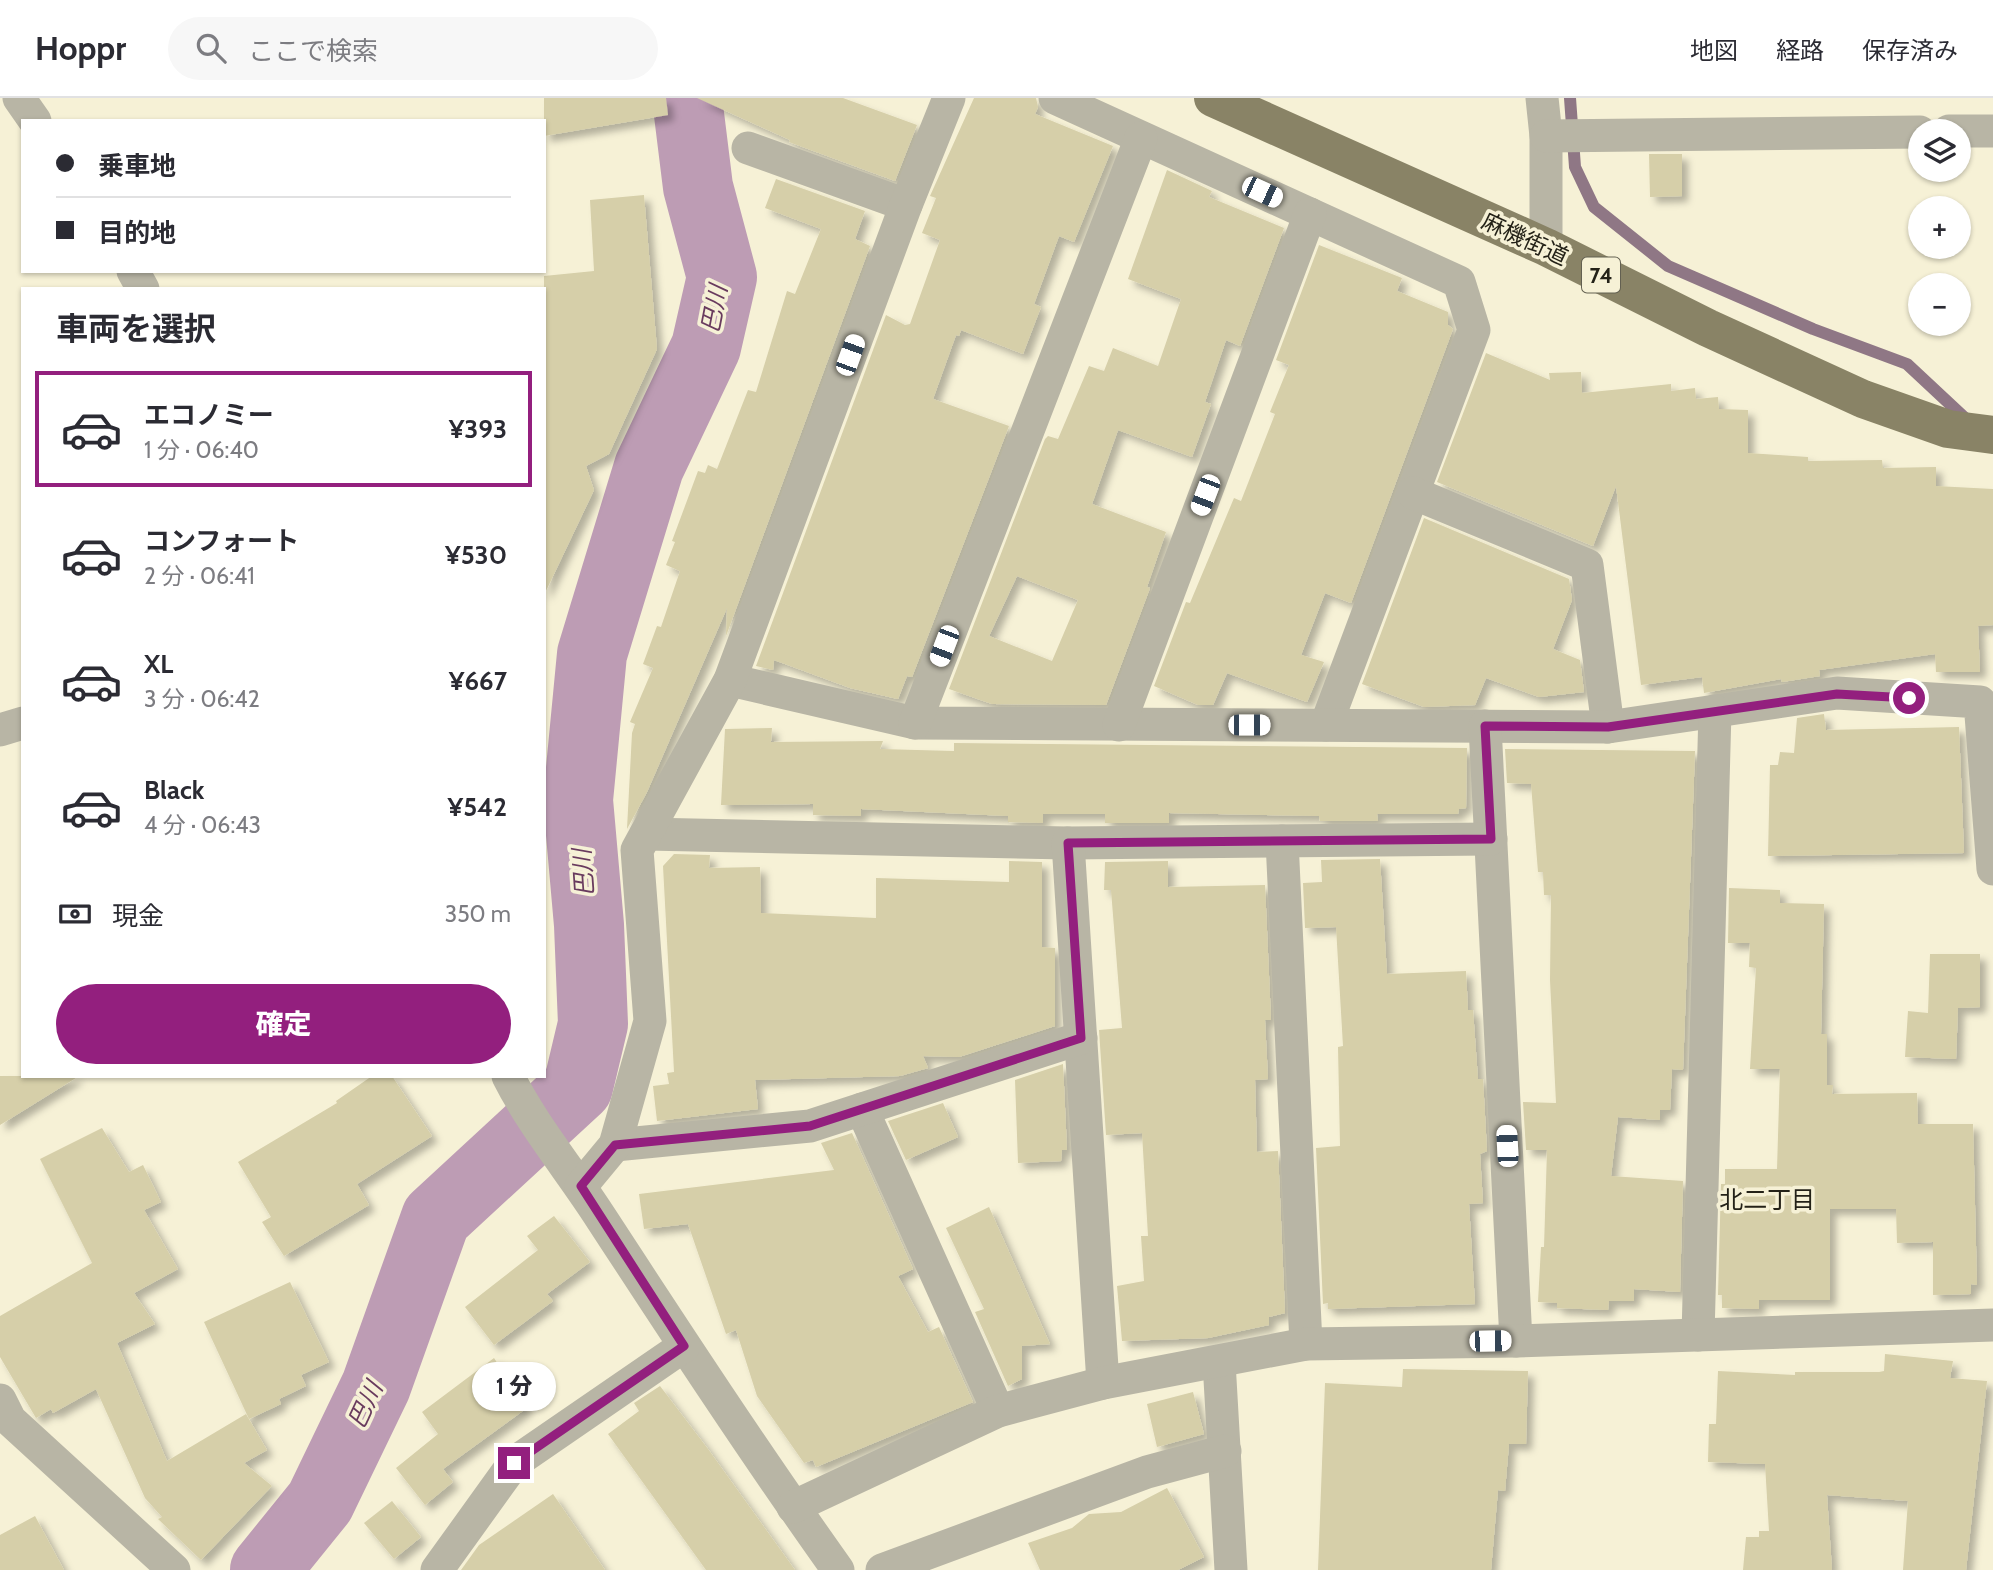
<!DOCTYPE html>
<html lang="ja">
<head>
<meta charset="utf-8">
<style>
  body { margin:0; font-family:Cabin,"Noto Sans JP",sans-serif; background:#f7f7f7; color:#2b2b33; height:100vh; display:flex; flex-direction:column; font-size:26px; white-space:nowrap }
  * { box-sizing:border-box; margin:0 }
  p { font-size:23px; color:#7c7c81 }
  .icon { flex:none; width:38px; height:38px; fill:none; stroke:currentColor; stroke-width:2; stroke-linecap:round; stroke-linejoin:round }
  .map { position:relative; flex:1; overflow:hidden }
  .side { position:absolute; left:21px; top:189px; width:525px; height:791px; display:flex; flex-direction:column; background:#fff; border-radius:0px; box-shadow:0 2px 5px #0004 }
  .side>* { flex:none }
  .banner { position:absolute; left:21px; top:21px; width:525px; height:154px; border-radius:0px; box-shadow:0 2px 5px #0004; display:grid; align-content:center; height:154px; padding:0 35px; background:#fff }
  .tools { position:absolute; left:1908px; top:21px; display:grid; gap:14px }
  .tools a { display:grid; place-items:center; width:63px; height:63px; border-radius:50%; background:#fff; box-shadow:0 2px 5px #0004; font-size:35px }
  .end { position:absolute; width:32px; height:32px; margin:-16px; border:9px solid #931f7e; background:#fff; box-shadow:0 0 0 4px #fff }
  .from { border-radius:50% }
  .bubble { position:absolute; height:49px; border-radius:24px; background:#fff; box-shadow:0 2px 5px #0004; font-size:23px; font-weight:800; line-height:49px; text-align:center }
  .car { position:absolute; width:21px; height:42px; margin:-21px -10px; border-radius:9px; box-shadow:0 0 5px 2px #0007; background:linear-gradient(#fff 24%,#345 0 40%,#fff 0 76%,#345 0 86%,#fff 0) }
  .banner b { display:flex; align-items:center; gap:24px; height:66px; font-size:26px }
  .banner b+b { border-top:2px solid #e1e1e2 }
  .banner i { width:18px; height:18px; background:#2b2b33 }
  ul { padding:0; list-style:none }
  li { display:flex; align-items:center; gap:21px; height:116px; margin:0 14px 10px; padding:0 21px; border:4px solid transparent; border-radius:0px }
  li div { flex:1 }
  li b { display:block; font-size:26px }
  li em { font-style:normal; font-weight:800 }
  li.active { border-color:#931f7e }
  li>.icon { width:63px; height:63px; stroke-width:1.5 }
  h2 { padding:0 35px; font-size:32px; line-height:84px }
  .pay { display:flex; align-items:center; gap:18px; height:77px; padding:0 35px; font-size:26px }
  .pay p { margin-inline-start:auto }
  .action { display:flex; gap:14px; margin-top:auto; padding:14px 35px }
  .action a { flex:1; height:80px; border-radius:42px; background:#931f7e; color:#fff; font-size:28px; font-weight:800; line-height:80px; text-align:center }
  header { display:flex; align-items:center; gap:42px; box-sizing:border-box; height:98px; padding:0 35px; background:#fff; border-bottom:2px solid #e1e1e2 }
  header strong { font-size:33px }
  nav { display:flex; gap:38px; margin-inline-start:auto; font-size:24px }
  .search { width:490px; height:63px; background:#f7f7f7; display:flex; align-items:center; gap:18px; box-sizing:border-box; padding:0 24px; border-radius:38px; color:#7c7c81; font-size:26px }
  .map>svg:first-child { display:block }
</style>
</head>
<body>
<header>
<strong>Hoppr</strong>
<div class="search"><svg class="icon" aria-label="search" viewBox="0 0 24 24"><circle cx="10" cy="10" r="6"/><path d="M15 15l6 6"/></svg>ここで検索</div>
<nav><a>地図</a><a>経路</a><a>保存済み</a></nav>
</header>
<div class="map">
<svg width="1993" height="1472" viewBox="0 0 1993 1472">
  <defs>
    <filter id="shadow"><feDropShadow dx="6" dy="6" stdDeviation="3.5" flood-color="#0004"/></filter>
  </defs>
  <rect width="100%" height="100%" fill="#f6f1d6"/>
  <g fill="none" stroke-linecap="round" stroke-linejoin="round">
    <!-- stream -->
    <polyline stroke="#8f7785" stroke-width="12" points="1570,0 1575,69 1594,109 1668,168 1813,231 1907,266 1967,322"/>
    <!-- river -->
    <polyline stroke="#bd9cb4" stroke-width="70" points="265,1472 320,1404 376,1288 436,1120 578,989 593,926 589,827 578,702 592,556 649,369 706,249 722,179 698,89 687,0"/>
  </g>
  <!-- building -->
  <g fill="#d6cfa9" fill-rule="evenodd" filter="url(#shadow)">
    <polygon points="544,0 666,0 668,17 544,38"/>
    <polygon points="697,0 843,0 917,27 895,83 789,44 790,42"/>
    <polygon points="974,0 1036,0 1038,9 1035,16 1113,48 1074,144 1059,138 1034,206 1041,209 1023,256 961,232 959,238 956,237 933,301 1009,328 912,579 907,578 898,601 850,590 774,562 773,572 756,568 886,217 905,227 910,226 940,142 922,135 936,100 930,98"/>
    <polygon points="1649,56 1682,56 1682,98 1650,99"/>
    <path d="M1167,72L1212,93L1209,99L1284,130L1240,248L1226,242L1205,304L1211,306L1192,359L1118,332L1092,406L1166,434L1147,489L1150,490L1106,607L992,606L949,591L1045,341L1048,338L1058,341L1089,268L1104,273L1113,250L1158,268L1181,201L1128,181ZM1017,478L1078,502L1052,563L989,538Z"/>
    <polygon points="776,81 865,113 855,141 870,148 726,538 727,510 647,694 627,731 632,635 635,626 630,624 653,570 643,566 657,528 661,529 680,473 666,467 675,444 672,443 698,373 705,375 708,367 717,371 748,292 756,294 787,193 795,196 821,131 765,110"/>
    <polygon points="644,97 657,251 609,356 586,368 594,392 544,497 544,178 594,173 590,102"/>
    <polygon points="1319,147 1402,180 1397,193 1448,214 1448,227 1453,231 1351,505 1325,495 1301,557 1324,564 1307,604 1227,575 1213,607 1198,607 1154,588 1186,504 1190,505 1234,400 1241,403 1275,316 1270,314 1289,267 1276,262"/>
    <polygon points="1486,255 1550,282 1549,275 1581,274 1582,295 1671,286 1671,293 1695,290 1696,301 1718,299 1719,311 1748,312 1748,355 1808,359 1808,363 1882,362 1883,370 1936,369 1936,388 1993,391 1993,527 1978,528 1980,574 1936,574 1935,556 1819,572 1820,578 1782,584 1781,581 1704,595 1702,579 1641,587 1616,388 1593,448 1437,384"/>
    <polygon points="1424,420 1569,481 1572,502 1553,551 1580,562 1584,594 1539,599 1486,580 1475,607 1424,609 1362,586"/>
    <polygon points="1824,616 1826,632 1959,629 1964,755 1768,758 1770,667 1778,667 1780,654 1794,655 1797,620"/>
    <polygon points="772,630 771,644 883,643 880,651 954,653 954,645 1467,650 1466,710 1459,711 1458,716 1377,716 1378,723 1320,723 1319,718 1169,715 1169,725 1105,725 1105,716 1043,716 1043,725 1008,724 1008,718 861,711 861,718 813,717 813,706 721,707 725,631"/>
    <polygon points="1505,651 1695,653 1683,972 1672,971 1670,1012 1660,1012 1660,1022 1618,1019 1611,1078 1683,1083 1680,1194 1634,1191 1634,1203 1609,1203 1608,1212 1557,1210 1557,1205 1538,1204 1541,1149 1544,1149 1547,1052 1526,1052 1523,1004 1556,1005 1550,882 1551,797 1544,797 1543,774 1538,774 1531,686 1507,685"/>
    <polygon points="674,756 710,757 709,770 760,769 761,815 876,820 876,780 1009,784 1009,763 1042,764 1042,849 1055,850 1055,928 959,959 923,958 928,970 900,978 755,982 758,1011 657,1023 653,988 669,986 667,975 674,974 663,768"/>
    <polygon points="1380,761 1387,876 1466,873 1468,912 1473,912 1478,981 1483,981 1487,1053 1480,1056 1483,1105 1469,1106 1475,1206 1328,1211 1328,1205 1323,1206 1316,1050 1340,1048 1338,949 1343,948 1336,829 1305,830 1303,785 1322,784 1321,762"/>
    <polygon points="1168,763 1168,789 1265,787 1271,922 1265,922 1268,981 1255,982 1257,1054 1278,1053 1285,1215 1269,1219 1269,1227 1208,1240 1122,1243 1117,1188 1144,1183 1141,1138 1148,1138 1142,1035 1106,1037 1099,932 1122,930 1111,792 1104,792 1105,764"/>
    <polygon points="1729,790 1780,792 1780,805 1824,806 1821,936 1827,936 1827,987 1833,987 1832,996 1917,995 1918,1026 1973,1026 1977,1187 1971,1186 1971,1196 1933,1197 1933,1144 1897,1145 1896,1111 1830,1111 1830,1202 1759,1202 1759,1211 1722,1210 1722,1197 1718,1197 1721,1086 1725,1086 1725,1071 1777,1071 1780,971 1750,971 1756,870 1749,869 1750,845 1728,845"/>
    <polygon points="1930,856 1980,856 1980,909 1958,910 1956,961 1905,959 1908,913 1928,915"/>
    <polygon points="1063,966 1067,1052 1062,1052 1061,1063 1018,1065 1015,982"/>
    <polygon points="0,978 79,978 0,1027"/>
    <polygon points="372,978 392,978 432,1038 357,1086 369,1107 284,1158 262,1124 271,1119 238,1064 337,1005 336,1003"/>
    <polygon points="943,1005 958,1039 906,1062 888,1023"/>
    <polygon points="102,1030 129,1074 143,1067 161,1104 144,1112 178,1171 134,1195 155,1226 117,1245 167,1363 246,1316 267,1352 244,1365 272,1388 201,1462 158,1421 162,1419 145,1400 96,1291 53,1315 51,1311 36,1320 0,1259 0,1218 92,1165 40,1061"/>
    <polygon points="852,1035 913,1171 898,1178 928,1234 939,1229 973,1304 816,1369 813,1362 804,1365 757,1298 736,1232 726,1236 688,1126 644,1131 639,1096 834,1072 821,1045"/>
    <polygon points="989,1109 1050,1246 1022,1248 1022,1281 1008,1288 975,1214 984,1211 946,1130"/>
    <polygon points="554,1118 590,1164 547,1196 553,1203 494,1247 465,1209 538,1152 527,1138"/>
    <polygon points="290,1184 329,1264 301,1277 306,1288 279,1301 281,1306 249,1321 204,1224"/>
    <polygon points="1885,1256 1953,1263 1950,1280 1987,1283 1966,1472 1903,1472 1908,1403 1827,1397 1832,1472 1743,1472 1746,1439 1759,1439 1759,1433 1769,1433 1765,1366 1708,1364 1709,1326 1716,1326 1718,1273 1795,1277 1795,1274 1879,1274 1884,1273"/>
    <polygon points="494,1260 527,1310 443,1371 453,1384 425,1407 396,1370 438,1336 422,1314"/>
    <polygon points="1403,1271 1528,1273 1526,1346 1509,1346 1505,1393 1498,1392 1491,1472 1318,1472 1325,1285 1402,1289"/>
    <polygon points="660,1288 708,1351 795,1472 706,1472 608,1336 639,1313 634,1305"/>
    <polygon points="1193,1294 1204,1336 1157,1349 1147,1306"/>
    <polygon points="1167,1390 1204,1459 1178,1472 1040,1472 1028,1445 1072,1430 1089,1416 1121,1414"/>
    <polygon points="553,1396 605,1472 461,1472 479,1447"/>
    <polygon points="392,1403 421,1439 394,1461 364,1425"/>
    <polygon points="35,1418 64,1472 0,1472 0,1437"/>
  </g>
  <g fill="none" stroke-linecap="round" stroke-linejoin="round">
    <!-- street -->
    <g stroke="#b8b5a5" stroke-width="33">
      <polyline points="19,0 35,23"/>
      <polyline points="1055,0 1459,184 1474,232 1326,627"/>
      <polyline points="1542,0 1546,38 1546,149"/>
      <polyline points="1949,33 1993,33"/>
      <polyline points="1546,38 1920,34"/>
      <polyline points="748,50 906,107"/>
      <polyline points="133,173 143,191"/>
      <polyline points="1413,395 1587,467 1608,629"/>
      <polyline points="730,582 915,625 1608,629 1837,595 1980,604 1993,771"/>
      <polyline points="915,625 1141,40"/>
      <polyline points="1119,627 1310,116"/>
      <polyline points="1485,628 1516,1243"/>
      <polyline points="0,632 23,625"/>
      <polyline points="646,736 1068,745 1491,741"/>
      <polyline points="1282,743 1306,1246"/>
      <polyline points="1068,745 1103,1285"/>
      <path d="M508,978C533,1028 571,1073 601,1120C678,1238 756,1357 838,1472"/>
      <polyline points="862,1011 998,1313"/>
      <polyline points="615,1047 810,1028 1081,940"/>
      <polyline points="581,1088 615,1047 650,923 637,752 730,582 906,107 949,0"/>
      <polyline points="1698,1237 1715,613"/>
      <polyline points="1219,1264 1231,1472"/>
      <polyline points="0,1302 10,1322 174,1472"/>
      <polyline points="793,1409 998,1313 1103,1285 1306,1246 1516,1243 1993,1227"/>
      <polyline points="437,1472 514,1365 684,1248"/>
      <polyline points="882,1472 1147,1374 1225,1353"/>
    </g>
    <!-- primary -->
    <polyline stroke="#898366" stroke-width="38" points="1213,0 1546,149 1708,230 1863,301 1948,331 1993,337"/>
  </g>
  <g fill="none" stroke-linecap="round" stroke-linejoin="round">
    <!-- route -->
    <polyline stroke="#931f7e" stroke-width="9" points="514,1365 684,1248 581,1088 615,1047 810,1028 1081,940 1068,745 1491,741 1485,628 1608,629 1837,596 1909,600"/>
  </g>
  <g text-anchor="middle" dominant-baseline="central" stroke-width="7" stroke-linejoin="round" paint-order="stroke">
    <!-- shield labels -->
    <rect fill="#f6f1d6" stroke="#636051" stroke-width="2" x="1582" y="159.5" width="38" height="35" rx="5"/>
    <g font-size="21" font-weight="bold" fill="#242218">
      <text x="1601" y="177">74</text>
    </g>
    <!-- street labels -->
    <g font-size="23" fill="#242218" stroke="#f6f1d6">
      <text transform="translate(1525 141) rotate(25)">麻機街道</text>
    </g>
    <!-- water labels -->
    <g font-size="24" font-style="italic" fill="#693b5e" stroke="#f6f1d6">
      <text transform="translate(714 211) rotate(-79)">巴川</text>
      <text transform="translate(583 775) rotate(-94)">巴川</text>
      <text transform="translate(365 1307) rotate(-65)">巴川</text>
    </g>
    <!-- neighbourhood labels -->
    <g font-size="24" fill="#242218" stroke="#f6f1d6">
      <text x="1767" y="1101">北二丁目</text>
    </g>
  </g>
</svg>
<div class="tools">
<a><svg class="icon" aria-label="layers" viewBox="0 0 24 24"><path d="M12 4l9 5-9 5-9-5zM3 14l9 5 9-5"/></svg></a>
<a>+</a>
<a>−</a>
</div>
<i class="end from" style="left:1909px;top:600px"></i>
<i class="end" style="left:514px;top:1365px"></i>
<div class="bubble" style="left:472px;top:1264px;width:84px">1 分</div>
<i class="car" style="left:1262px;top:94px;rotate:115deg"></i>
<i class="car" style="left:850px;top:257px;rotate:20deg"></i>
<i class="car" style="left:1205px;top:397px;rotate:201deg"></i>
<i class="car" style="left:944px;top:548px;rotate:201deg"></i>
<i class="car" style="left:1249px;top:627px;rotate:90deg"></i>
<i class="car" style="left:1507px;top:1048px;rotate:357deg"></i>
<i class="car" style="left:1490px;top:1243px;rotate:89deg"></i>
<div class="banner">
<b><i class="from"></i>乗車地</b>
<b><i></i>目的地</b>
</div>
<section class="side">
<h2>車両を選択</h2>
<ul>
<li class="active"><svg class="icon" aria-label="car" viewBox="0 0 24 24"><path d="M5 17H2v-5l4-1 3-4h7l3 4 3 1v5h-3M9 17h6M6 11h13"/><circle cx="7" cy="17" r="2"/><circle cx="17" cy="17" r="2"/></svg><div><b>エコノミー</b><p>1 分 · 06:40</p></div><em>¥393</em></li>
<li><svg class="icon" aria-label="car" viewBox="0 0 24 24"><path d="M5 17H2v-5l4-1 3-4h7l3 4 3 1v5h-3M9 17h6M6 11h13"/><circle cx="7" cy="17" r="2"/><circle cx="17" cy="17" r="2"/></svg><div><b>コンフォート</b><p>2 分 · 06:41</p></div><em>¥530</em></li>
<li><svg class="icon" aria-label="car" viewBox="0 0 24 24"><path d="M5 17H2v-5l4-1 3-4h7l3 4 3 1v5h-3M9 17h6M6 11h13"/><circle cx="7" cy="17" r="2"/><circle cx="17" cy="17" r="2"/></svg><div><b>XL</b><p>3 分 · 06:42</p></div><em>¥667</em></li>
<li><svg class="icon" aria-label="car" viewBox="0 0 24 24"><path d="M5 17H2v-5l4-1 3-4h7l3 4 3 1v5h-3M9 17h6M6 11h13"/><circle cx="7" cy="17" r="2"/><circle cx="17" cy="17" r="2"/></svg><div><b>Black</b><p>4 分 · 06:43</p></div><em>¥542</em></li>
</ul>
<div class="pay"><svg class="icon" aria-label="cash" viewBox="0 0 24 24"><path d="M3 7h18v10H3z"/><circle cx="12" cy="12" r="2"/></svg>現金<p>350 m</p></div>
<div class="action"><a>確定</a></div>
</section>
</div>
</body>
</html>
